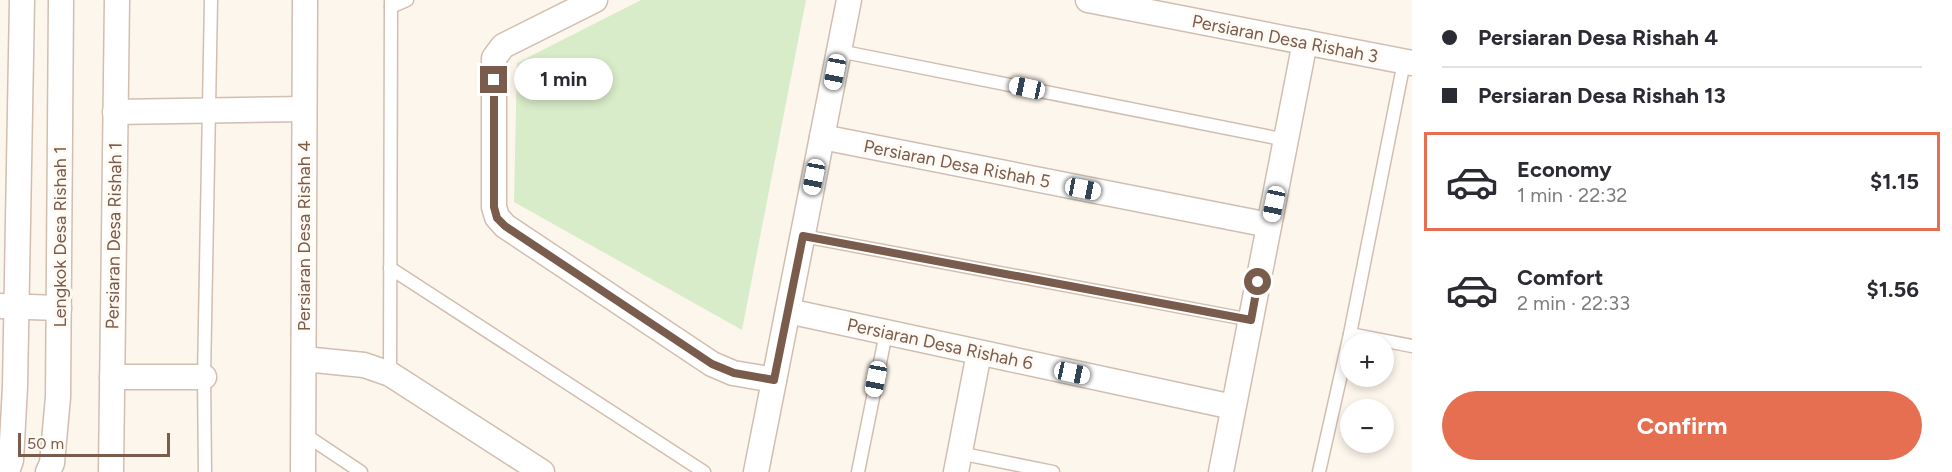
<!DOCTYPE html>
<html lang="en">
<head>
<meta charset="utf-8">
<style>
  body { margin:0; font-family:Figtree,sans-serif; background:#f7f7f7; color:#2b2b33; height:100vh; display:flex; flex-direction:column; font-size:22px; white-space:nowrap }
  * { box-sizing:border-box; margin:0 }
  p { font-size:20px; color:#7c7c81 }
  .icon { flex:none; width:33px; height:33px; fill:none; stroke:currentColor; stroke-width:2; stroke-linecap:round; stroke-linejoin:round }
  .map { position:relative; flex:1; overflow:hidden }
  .panel { display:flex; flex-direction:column; background:#fff; width:540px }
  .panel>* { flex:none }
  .banner { display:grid; align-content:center; height:132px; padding:0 30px; background:#fff }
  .controls { position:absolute; left:1340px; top:333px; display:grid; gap:12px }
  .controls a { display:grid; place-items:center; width:54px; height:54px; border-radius:50%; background:#fff; box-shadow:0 3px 9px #0003; font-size:30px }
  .scale { position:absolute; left:18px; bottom:15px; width:152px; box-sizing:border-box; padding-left:6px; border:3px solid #7a5c4d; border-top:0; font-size:16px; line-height:21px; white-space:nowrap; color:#7a5c4d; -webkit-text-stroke:4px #fffaf3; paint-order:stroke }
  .end { position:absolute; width:27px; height:27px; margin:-14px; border:8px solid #7a5c4d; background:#fff; box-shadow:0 0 0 3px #fff }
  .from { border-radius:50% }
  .bubble { position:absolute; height:42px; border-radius:21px; background:#fff; box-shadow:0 3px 9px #0003; font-size:20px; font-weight:700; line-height:42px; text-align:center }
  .car { position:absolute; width:18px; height:36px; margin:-18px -9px; border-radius:8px; box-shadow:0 0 4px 2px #0007; background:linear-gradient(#fff 24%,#345 0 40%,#fff 0 76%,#345 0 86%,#fff 0) }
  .banner b { display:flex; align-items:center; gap:21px; height:57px; font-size:22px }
  .banner b+b { border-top:2px solid #e1e1e2 }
  .banner i { width:15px; height:15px; background:#2b2b33 }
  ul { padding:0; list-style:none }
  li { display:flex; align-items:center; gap:18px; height:99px; margin:0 12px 9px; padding:0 18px; border:3px solid transparent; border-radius:0px }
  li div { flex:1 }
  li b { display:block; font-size:22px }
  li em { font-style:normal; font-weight:700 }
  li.active { border-color:#e76f51 }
  li>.icon { width:54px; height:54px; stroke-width:1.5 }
  .cta { display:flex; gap:12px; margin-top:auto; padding:12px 30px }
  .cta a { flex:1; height:69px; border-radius:36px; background:#e76f51; color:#fff; font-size:24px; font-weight:700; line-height:69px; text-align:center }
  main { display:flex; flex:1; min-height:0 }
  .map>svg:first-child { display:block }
</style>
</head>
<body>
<main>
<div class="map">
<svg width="1412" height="472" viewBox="0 0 1412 472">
  <rect width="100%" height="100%" fill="#fdf6ec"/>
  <!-- green -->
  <polygon fill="#d8ecc9" points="641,0 806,0 742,330 514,202 517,63"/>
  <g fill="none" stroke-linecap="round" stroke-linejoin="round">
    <defs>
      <g id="service">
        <polyline points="391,7 407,0"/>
        <polyline points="839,51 1286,140"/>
        <polyline points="1404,62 1350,334 1412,346"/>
        <polyline points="803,236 1251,320"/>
        <polyline points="390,268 704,472"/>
        <polyline points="390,374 391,0"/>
        <polyline points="304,434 361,472"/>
        <polyline points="959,453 1053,472"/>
        <polyline points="205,472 204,377 211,0"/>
        <polyline points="858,472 886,333"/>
        <polyline points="1319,472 1350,334"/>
      </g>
      <g id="minor">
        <polyline points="595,0 503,46 494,58 494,207 497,217 505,226 712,364 733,373 774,380"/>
        <polyline points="1088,0 1412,63"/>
        <polyline points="115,112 304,109"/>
        <polyline points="822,137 1269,225"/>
        <polyline points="0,306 59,308"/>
        <polyline points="788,311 1233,407"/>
        <polyline points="304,359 364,365 390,374 542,472"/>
        <polyline points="112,377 204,377"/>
        <polyline points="7,472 11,460 15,387 22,0"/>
        <polyline points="48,472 52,463 58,397 61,0"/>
        <polyline points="111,472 117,0"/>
        <polyline points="303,472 305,0"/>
        <polyline points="756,472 849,0"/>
        <polyline points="956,472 979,353"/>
        <polyline points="1221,472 1305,42"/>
      </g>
    </defs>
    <!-- service casing -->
    <use href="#service" stroke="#d1beb0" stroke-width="15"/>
    <!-- minor casing -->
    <use href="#minor" stroke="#d1beb0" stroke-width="27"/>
    <!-- service -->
    <use href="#service" stroke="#fff" stroke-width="12"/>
    <!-- minor -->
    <use href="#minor" stroke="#fff" stroke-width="24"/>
  </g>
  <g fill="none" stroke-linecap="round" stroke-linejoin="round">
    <!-- route -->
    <polyline stroke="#7a5c4d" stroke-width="8" points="494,80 494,207 497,218 505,226 712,364 734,373 774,380 803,236 1251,320 1258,282"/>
  </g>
  <g text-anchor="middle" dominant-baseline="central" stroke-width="6" stroke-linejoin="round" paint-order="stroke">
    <!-- street labels -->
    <g font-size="18" fill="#7a5c4d" stroke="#fffaf3">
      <text transform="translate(1285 39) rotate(11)">Persiaran Desa Rishah 3</text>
      <text transform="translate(957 164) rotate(11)">Persiaran Desa Rishah 5</text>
      <text transform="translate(114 236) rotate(-89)">Persiaran Desa Rishah 1</text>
      <text transform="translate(304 236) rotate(-90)">Persiaran Desa Rishah 4</text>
      <text transform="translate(60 237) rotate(-90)">Lengkok Desa Rishah 1</text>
      <text transform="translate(940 344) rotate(12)">Persiaran Desa Rishah 6</text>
    </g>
  </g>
</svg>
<div class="controls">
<a>+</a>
<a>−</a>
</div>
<div class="scale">50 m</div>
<i class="end from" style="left:1258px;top:282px"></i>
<i class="end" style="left:494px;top:80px"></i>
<div class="bubble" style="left:514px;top:58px;width:99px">1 min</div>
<i class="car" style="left:835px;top:72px;rotate:191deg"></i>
<i class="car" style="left:1027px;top:88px;rotate:282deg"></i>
<i class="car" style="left:814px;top:177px;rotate:191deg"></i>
<i class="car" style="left:1083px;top:189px;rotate:101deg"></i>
<i class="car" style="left:1274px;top:204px;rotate:192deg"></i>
<i class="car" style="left:1072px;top:373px;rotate:102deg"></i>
<i class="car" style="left:876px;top:379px;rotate:191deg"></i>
</div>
<section class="panel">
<div class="banner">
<b><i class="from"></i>Persiaran Desa Rishah 4</b>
<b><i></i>Persiaran Desa Rishah 13</b>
</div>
<ul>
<li class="active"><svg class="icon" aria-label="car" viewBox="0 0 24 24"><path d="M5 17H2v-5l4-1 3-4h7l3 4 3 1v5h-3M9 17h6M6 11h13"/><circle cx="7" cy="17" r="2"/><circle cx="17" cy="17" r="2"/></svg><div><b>Economy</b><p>1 min · 22:32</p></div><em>$1.15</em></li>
<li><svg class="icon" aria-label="car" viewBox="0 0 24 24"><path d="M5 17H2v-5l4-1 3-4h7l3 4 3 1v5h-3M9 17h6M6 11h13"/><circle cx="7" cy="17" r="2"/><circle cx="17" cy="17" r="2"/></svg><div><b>Comfort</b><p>2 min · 22:33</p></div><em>$1.56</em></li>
</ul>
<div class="cta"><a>Confirm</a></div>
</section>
</main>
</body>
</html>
